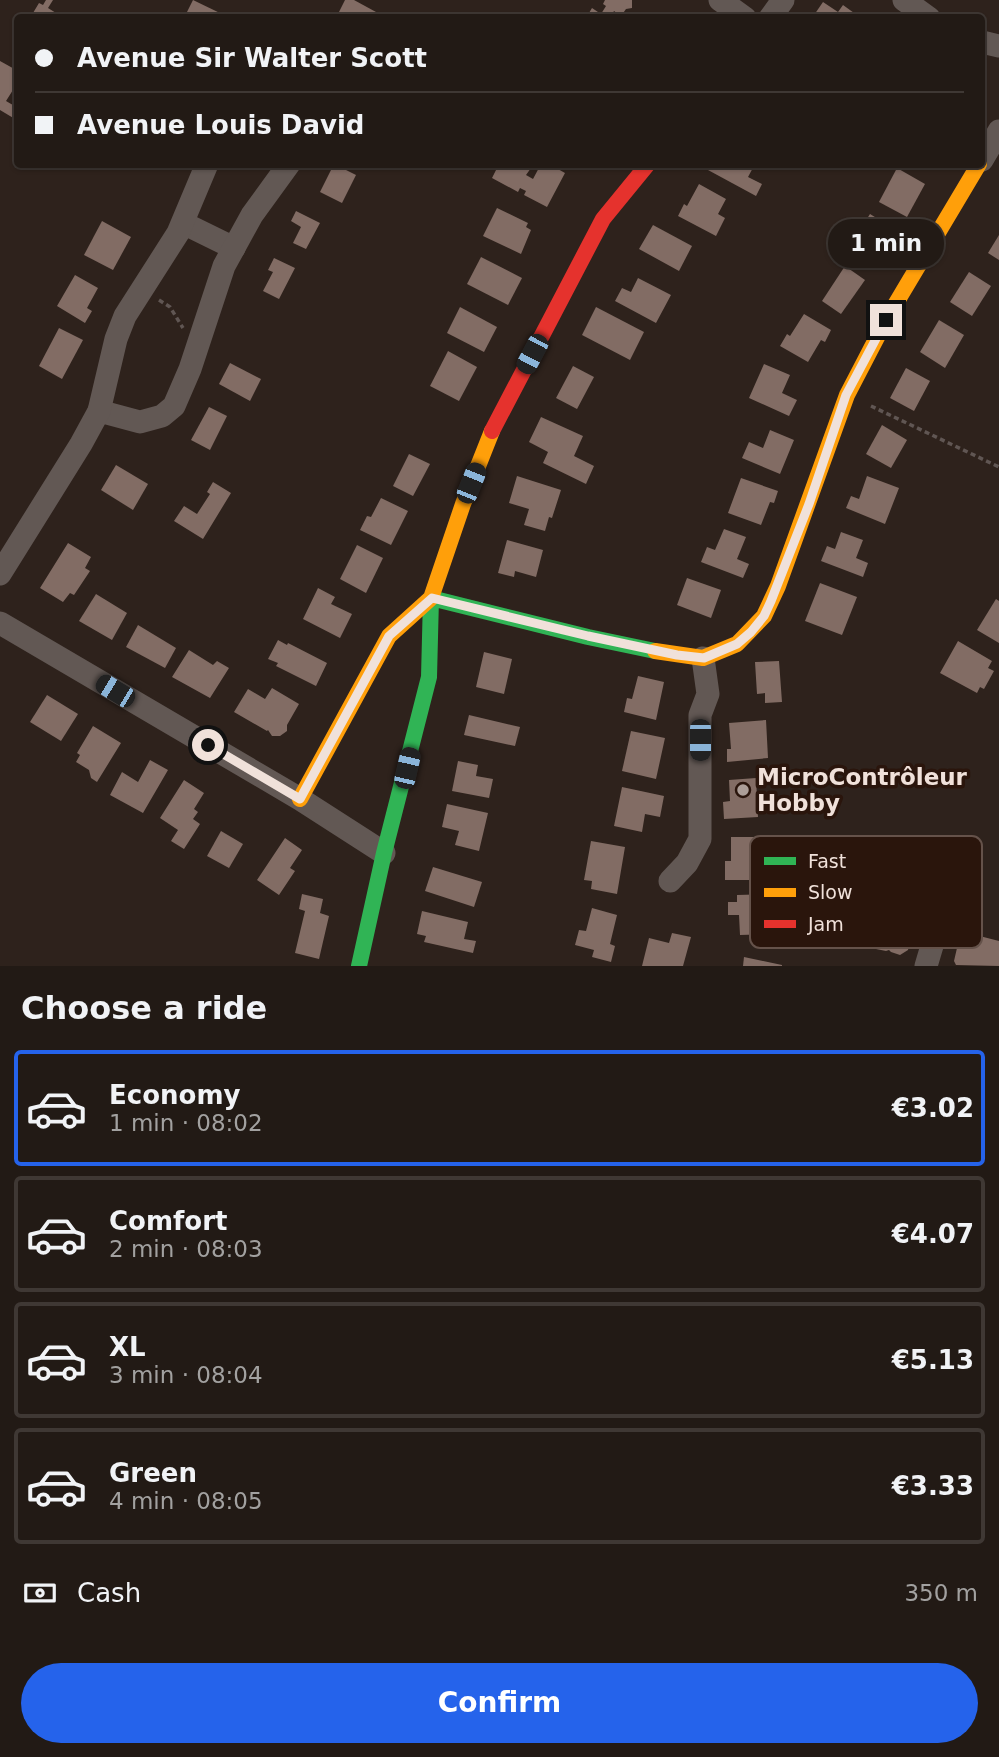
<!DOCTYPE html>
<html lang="en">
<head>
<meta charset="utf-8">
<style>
  body { margin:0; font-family:"DejaVu Sans",sans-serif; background:#2e2722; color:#f1f3f6; height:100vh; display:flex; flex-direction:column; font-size:26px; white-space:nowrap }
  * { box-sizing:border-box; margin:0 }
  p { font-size:23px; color:#a2a1a0 }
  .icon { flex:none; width:38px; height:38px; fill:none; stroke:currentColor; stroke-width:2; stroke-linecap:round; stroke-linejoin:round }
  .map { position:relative; height:966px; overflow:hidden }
  .side { display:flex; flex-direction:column; background:#221a15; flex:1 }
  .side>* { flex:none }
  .hud { position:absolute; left:14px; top:14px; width:971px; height:154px; border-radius:7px; box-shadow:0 2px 5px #0004,0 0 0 2px #3f3834; display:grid; align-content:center; height:154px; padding:0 21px; background:#221a15 }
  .end { position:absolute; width:32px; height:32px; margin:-16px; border:9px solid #f0e1da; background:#111; box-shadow:0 0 0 4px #111 }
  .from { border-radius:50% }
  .bubble { position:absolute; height:49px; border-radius:24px; background:#221a15; box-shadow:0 2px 5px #0004,0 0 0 2px #3f3834; font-size:23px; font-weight:800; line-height:49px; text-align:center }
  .car { position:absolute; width:21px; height:42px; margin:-21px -10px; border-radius:9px; box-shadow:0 0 5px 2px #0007; background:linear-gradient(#222 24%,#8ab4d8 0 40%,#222 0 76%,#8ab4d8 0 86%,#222 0) }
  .hud b { display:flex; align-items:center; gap:24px; height:66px; font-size:26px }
  .hud b+b { border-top:2px solid #3f3834 }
  .hud i { width:18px; height:18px; background:#f1f3f6 }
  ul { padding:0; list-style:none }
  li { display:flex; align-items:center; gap:21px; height:116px; margin:0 14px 10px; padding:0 7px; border:4px solid #3f3834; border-radius:7px }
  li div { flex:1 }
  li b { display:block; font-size:26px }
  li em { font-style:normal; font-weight:800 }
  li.selected { border-color:#2563eb }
  li>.icon { width:63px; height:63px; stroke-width:1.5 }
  h2 { padding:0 21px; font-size:32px; line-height:84px }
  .pay { display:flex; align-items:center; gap:18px; height:77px; padding:0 21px; font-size:26px }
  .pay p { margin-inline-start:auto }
  .primary-button { display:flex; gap:14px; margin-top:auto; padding:14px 21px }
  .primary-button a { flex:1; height:80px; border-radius:42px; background:#2563eb; color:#fff; font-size:28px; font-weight:800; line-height:80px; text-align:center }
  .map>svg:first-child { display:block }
</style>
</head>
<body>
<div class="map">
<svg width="999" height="966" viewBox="0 0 999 966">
  <rect width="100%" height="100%" fill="#2e221c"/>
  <!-- building -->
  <g fill="#826c64">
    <polygon points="46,0 53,0 48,8 64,18 30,18 39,3 43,5"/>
    <polygon points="193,0 224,15 222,18 184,18"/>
    <polygon points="345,0 354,0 387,18 336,18"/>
    <polygon points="605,0 632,0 632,8 626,9 621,16 614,11 610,18 586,18 592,8 601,14 606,6 603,4"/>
    <polygon points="823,2 838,12 843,5 861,18 812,18"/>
    <polygon points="0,61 18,71 18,82 6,101 18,108 18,125 13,122 15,119 0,110"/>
    <polygon points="334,164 356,175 342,203 320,192"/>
    <polygon points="499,164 525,164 531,168 526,175 533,179 541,164 549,164 565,173 547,207 524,195 526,191 520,188 518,192 492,178"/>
    <polygon points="711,164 755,164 748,177 762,184 756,196 708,170"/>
    <polygon points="897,168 925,184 907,217 879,202"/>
    <polygon points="699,184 726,199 718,214 725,218 716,236 678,216 684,204 687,206"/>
    <polygon points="497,208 528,223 526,227 531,230 521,254 483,236"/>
    <polygon points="296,211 320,223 306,249 293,243 301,227 291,221"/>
    <polygon points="870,214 896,230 881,254 884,257 876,269 847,250"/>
    <polygon points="102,221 131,237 113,270 84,255"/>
    <polygon points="653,225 692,246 679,271 639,249"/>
    <polygon points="999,235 999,260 988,253"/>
    <polygon points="481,257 522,278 508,305 467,284"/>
    <polygon points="274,258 295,268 279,299 263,291 273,272 268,270"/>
    <polygon points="845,266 865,280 841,314 822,301"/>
    <polygon points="969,272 991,286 972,316 950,302"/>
    <polygon points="75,275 98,288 87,308 92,311 85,323 57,306"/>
    <polygon points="638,278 671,295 656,323 615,301 622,288 631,292"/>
    <polygon points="460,307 497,327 484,352 447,333"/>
    <polygon points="596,307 644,332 630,360 582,335"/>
    <polygon points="804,314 831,330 825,342 821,340 808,362 780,346 787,334 790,336"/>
    <polygon points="939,320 964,335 945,368 920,352"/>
    <polygon points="59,328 83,340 62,379 39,366"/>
    <polygon points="448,351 477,367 459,401 430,386"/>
    <polygon points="230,363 261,379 250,401 219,384"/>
    <polygon points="764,364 790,375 782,393 797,400 789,416 749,398"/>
    <polygon points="573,366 594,377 577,409 556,398"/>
    <polygon points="906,368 930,381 914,411 890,398"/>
    <polygon points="209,407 227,416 210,450 191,440"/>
    <polygon points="541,417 583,436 574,456 594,466 586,484 543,463 548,452 529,442"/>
    <polygon points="882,425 907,440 891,468 866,454"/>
    <polygon points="770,430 794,440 780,474 742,458 749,442 763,448"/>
    <polygon points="409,454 430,464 413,496 393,486"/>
    <polygon points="116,465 148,484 133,510 101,490"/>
    <polygon points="517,476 561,490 552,518 549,517 545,531 524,525 529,509 509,503"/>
    <polygon points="867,476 899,488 885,524 846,508 851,496 859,499"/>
    <polygon points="741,478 778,491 774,503 770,502 761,525 728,513"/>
    <polygon points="213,482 231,493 203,539 174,521 184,506 197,514 210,494 207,492"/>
    <polygon points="381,498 408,511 391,545 360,530 367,516 371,517"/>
    <polygon points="724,529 746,537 737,559 749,564 743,578 701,562 707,547 715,550"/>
    <polygon points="841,532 863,540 856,558 868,563 863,577 821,561 827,546 835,549"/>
    <polygon points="507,540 543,550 536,577 515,571 514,577 498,573"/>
    <polygon points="68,543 91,557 85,568 90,571 74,595 70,593 63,602 40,588"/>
    <polygon points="357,545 383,558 366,593 340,579"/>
    <polygon points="687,578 721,590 711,618 677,605"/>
    <polygon points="820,583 857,597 842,635 805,621"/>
    <polygon points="318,588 335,597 331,604 352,614 340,638 303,619"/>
    <polygon points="96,594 127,613 112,640 79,621"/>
    <polygon points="996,599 999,601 999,643 977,630"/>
    <polygon points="138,625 176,648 165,668 126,647"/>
    <polygon points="278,640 287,645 288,643 327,663 316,686 276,666 278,663 268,659"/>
    <polygon points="958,641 992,661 988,668 994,671 984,689 980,687 977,693 940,673"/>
    <polygon points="189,650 213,665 217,661 229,668 210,698 172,677"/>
    <polygon points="484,652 512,659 504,694 476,687"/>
    <polygon points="779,661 782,702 765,703 765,693 757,694 755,662"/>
    <polygon points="638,676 664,682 656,720 624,712 627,698 632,699"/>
    <polygon points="272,688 299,704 287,725 287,731 280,736 272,736 268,730 267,731 234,712 248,689 265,699"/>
    <polygon points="47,695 78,714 61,741 30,722"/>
    <polygon points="469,715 520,727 515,746 464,735"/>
    <polygon points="766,720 768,758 727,762 727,749 731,749 729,723"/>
    <polygon points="93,726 121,743 97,782 91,778 89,770 76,762 80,755 77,753"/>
    <polygon points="631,731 665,738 656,779 622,771"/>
    <polygon points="150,760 168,770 143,813 110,795 122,772 138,782"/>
    <polygon points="458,761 478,765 476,776 493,779 489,798 452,791"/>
    <polygon points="756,778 758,817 724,819 723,802 730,801 729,780"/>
    <polygon points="184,780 204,793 194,809 198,812 193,819 200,824 184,849 171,841 178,830 160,818"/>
    <polygon points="622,787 664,796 660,817 645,814 642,832 614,826"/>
    <polygon points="447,804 488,813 479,851 455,845 459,831 442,827"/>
    <polygon points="221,831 243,844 229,868 207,856"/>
    <polygon points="731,837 758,837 759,880 725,880 725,861 731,861"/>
    <polygon points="285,838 302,850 290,868 295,871 279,895 257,880"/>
    <polygon points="591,841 625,847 617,894 591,889 592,881 584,880"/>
    <polygon points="433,867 482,882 474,907 425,891"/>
    <polygon points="302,894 323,899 320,913 329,916 319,959 295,953 305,911 299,909"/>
    <polygon points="773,894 774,934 740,935 739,915 728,915 728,902 737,902 737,895"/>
    <polygon points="592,908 617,915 610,944 615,946 611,962 592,957 594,950 575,945 579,930 586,931"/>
    <polygon points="422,911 468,922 464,939 476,941 473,953 424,942 426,936 417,934"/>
    <polygon points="884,919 895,921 895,924 899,922 911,926 913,929 908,950 900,955 891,952 889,950 886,951 876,949 874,945 880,921"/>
    <polygon points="964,932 999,941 999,966 956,965 954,961 957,948 960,947 961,934"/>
    <polygon points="672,933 691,937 683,966 642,966 649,938 669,943"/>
    <polygon points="744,957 782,965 782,966 743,966"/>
  </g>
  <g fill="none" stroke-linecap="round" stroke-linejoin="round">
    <!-- path -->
    <g stroke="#605653" stroke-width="3.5" stroke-dasharray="5 3.5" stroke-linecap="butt">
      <polyline points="159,300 170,307 183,328"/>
      <polyline points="871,406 999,467"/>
    </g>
    <!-- street -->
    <g stroke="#625854" stroke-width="23">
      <polyline points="720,0 745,18"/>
      <polyline points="904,0 929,18"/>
      <polyline points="770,18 783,0"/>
      <polyline points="982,42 999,46"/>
      <polyline points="982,160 999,131"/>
      <polyline points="183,223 234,248"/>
      <polyline points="99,411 140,422 162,416 174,406 190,369 224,266 252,215 289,164"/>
      <polyline points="0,574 81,444 99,411 116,339 125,316 178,233 207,164"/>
      <polyline points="0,623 300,799 384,853"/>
      <polyline points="670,881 687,863 700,839 700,715 708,694 703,658"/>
      <polyline points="926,966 953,875"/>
    </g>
    <!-- fast -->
    <polyline stroke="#30b455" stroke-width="16" points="359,966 384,853 429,677 431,598 588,637 655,651"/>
    <!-- slow -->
    <g stroke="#ff9f0a" stroke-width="16">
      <polyline points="655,651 703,658 737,644 764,616 778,586 847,395 886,320 979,164"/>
      <polyline points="300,799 389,636 431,598 463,504 492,431"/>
    </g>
    <!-- jam -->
    <polyline stroke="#e5322d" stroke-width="16" points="492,431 603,219 648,164"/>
  </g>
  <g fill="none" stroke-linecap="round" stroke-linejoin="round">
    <!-- route -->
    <polyline stroke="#f0e1da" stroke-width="9" points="208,745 300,799 389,636 432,598 588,636 677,655 704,658 737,644 751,632 764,616 771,601 809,504 846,395 886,320"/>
  </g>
  <!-- markers -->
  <circle fill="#ac9e98" stroke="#2a150c" stroke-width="2.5" cx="743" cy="790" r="7"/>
  <g text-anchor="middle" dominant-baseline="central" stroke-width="7" stroke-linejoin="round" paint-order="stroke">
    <!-- poi labels -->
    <g font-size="23" font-weight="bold" fill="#f0e1da" stroke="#2a150c" text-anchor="start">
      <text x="757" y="777">MicroContrôleur<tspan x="757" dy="26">Hobby</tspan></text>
    </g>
  </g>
  <!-- legend -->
  <rect x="750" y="836" width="232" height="112" rx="10" fill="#2a150c" stroke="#65524a" stroke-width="2"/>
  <rect x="764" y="857" width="32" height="8" fill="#30b455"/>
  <rect x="764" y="888" width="32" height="9" fill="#ff9f0a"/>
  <rect x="764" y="920" width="32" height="8" fill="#e5322d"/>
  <g font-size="19" fill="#f0e1da">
    <text x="808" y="868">Fast</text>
    <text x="808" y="899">Slow</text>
    <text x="808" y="931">Jam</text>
  </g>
</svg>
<i class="end from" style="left:208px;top:745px"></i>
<i class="end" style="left:886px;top:320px"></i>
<div class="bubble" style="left:828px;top:219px;width:116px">1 min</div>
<i class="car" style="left:532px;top:354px;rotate:208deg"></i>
<i class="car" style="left:471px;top:483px;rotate:22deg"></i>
<i class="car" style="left:115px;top:691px;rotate:301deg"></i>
<i class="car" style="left:700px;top:740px;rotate:180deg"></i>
<i class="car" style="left:407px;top:768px;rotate:13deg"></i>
<div class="hud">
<b><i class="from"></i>Avenue Sir Walter Scott</b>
<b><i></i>Avenue Louis David</b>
</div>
</div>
<section class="side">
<h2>Choose a ride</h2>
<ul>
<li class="selected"><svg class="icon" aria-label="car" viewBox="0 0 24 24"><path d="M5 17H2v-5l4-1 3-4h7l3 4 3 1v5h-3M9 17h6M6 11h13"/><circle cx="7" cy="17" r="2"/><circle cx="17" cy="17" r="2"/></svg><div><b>Economy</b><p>1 min · 08:02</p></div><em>€3.02</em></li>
<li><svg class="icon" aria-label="car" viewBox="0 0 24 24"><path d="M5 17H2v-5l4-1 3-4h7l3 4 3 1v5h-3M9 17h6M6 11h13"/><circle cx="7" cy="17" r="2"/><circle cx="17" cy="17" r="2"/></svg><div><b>Comfort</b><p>2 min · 08:03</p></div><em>€4.07</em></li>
<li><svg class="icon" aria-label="car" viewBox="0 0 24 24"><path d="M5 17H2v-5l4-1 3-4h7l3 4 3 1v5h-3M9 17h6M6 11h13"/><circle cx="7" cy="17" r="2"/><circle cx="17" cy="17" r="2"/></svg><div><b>XL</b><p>3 min · 08:04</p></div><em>€5.13</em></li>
<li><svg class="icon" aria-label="car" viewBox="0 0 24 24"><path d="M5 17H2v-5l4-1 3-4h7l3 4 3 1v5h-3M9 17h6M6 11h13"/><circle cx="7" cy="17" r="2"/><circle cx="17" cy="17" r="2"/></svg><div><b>Green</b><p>4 min · 08:05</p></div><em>€3.33</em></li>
</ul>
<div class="pay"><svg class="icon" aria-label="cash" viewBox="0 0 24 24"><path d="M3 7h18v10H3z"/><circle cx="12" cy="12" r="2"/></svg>Cash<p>350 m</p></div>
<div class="primary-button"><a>Confirm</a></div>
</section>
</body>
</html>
